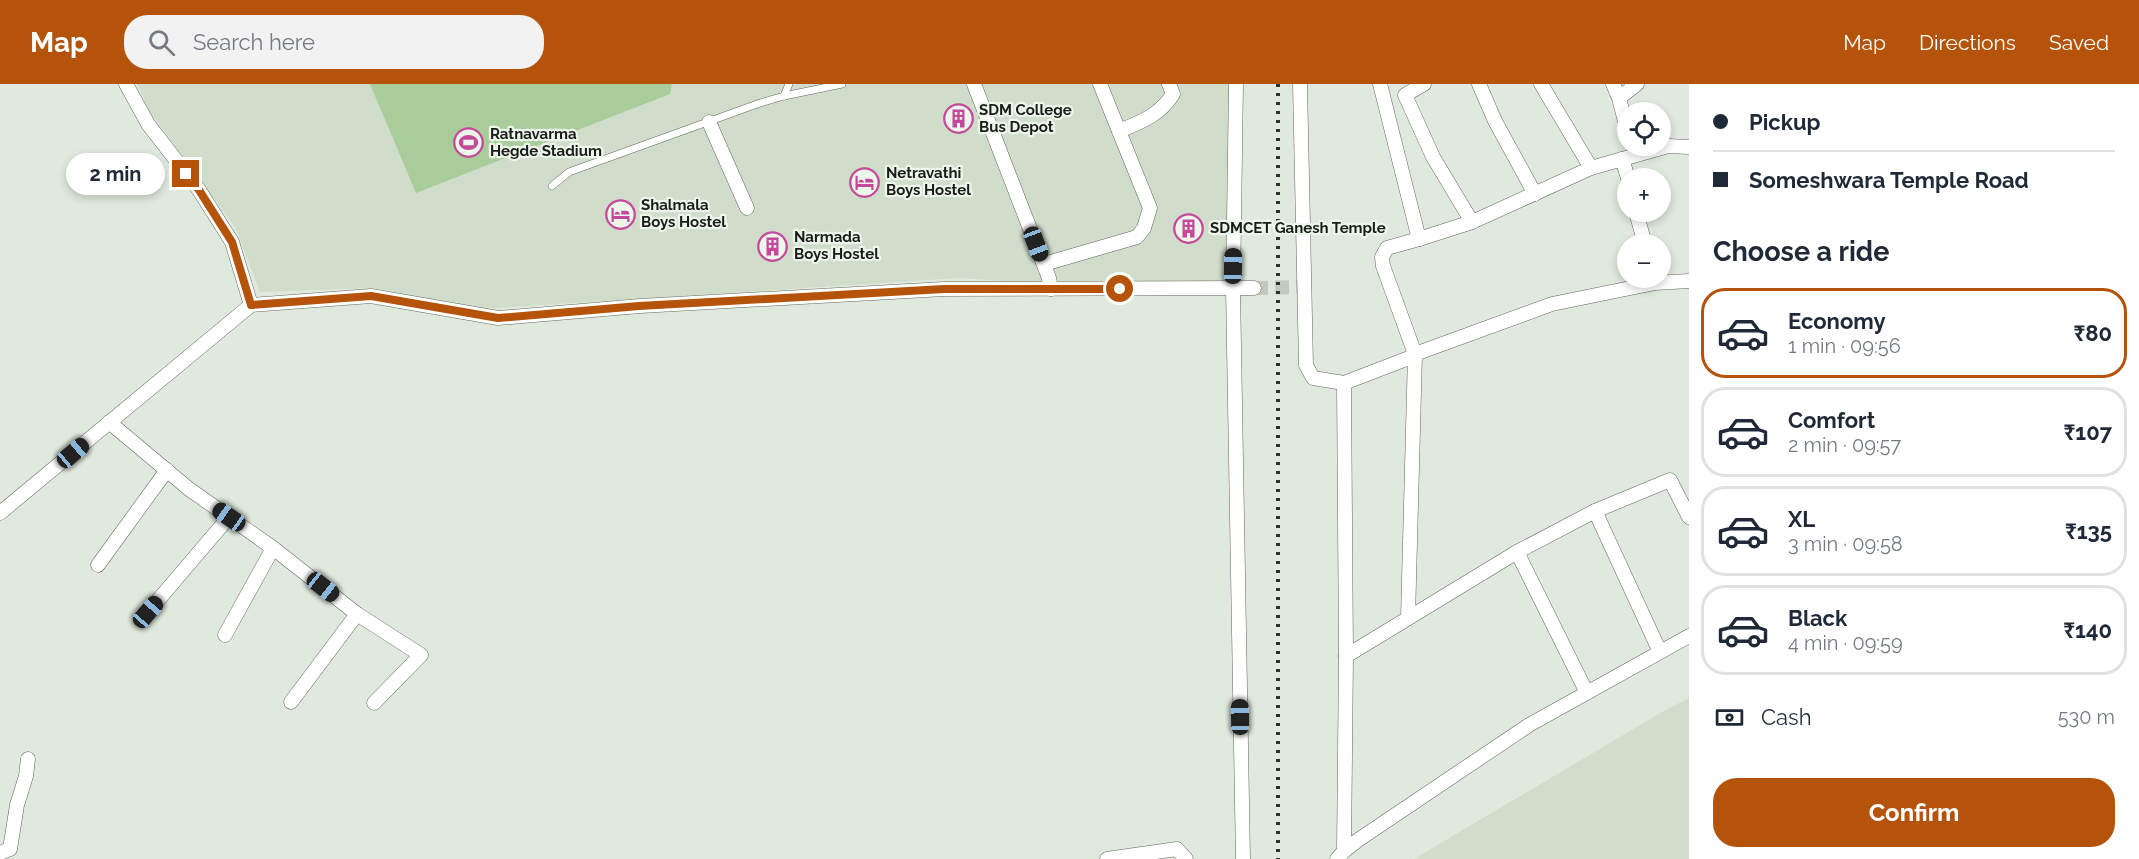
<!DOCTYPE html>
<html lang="en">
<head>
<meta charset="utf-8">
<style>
  body { margin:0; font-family:Raleway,sans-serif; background:#f2f2f3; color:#1f2937; height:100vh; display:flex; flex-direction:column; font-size:22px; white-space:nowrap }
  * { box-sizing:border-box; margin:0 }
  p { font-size:20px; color:#747a83 }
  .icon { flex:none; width:33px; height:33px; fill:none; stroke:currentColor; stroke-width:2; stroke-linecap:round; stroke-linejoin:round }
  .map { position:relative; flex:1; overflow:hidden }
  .drawer { display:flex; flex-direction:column; background:#fff; width:450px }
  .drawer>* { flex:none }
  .top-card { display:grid; align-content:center; height:132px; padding:0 24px; background:#fff }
  .buttons { position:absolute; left:1617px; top:18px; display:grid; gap:12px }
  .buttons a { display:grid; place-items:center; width:54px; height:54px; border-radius:50%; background:#fff; box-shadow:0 3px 9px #0003; font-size:30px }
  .end { position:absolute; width:27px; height:27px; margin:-14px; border:8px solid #b45309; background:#fff; box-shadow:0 0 0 3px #fff }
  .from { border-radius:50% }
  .bubble { position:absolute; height:42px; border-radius:21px; background:#fff; box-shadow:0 3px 9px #0003; font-size:20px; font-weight:700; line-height:42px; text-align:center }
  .car { position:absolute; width:18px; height:36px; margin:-18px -9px; border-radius:8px; box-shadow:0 0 4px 2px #0007; background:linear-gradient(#222 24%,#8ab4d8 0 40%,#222 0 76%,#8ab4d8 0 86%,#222 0) }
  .top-card b { display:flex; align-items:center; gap:21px; height:57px; font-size:22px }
  .top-card b+b { border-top:2px solid #e0e1e3 }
  .top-card i { width:15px; height:15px; background:#1f2937 }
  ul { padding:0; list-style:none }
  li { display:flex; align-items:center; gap:18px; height:90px; margin:0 12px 9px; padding:0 12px; border:3px solid #e0e1e3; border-radius:24px }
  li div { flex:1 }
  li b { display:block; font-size:22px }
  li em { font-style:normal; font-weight:700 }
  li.on { border-color:#b45309 }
  li>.icon { width:54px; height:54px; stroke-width:1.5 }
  h2 { padding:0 24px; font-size:27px; line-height:72px }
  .pay { display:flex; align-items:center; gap:15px; height:66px; padding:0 24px; font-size:22px }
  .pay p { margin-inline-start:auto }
  .primary-button { display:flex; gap:12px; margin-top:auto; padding:12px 24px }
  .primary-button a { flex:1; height:69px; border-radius:24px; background:#b45309; color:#fff; font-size:24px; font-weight:700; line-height:69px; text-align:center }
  header { display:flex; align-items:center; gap:36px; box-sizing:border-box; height:84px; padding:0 30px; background:#b45309; color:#fff }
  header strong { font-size:28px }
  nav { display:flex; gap:33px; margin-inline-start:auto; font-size:21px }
  .search { width:420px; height:54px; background:#f2f2f3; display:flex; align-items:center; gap:15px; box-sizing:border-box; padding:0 21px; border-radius:24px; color:#747a83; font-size:22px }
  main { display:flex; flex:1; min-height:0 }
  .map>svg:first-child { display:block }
</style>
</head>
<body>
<header>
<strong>Map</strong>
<div class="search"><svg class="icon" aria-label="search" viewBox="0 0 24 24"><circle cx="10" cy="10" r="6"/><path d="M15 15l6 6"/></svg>Search here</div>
<nav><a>Map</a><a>Directions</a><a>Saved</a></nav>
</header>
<main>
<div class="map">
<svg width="1689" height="775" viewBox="0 0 1689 775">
  <rect width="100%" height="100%" fill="#e0e9dd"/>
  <!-- built -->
  <g fill="#d0ddcb">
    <polygon points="137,0 1234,0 1225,200 1050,200 959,194 483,225 373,204 260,208 235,143 150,28"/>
    <polygon points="1689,614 1689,775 1414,775 1662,628"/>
  </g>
  <!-- grass -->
  <polygon fill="#a9cc9b" points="370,0 672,0 670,10 416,109"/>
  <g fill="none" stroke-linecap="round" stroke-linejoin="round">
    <!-- street-tunnel -->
    <polyline stroke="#c2cabf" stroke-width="14" stroke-dasharray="14 7" stroke-linecap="butt" points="1254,204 1305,203"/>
    <defs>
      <g id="lane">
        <polyline points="784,12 789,0"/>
        <polyline points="552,102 569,88 760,19 784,12 842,0"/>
      </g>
      <g id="street">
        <polyline points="126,0 148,40 199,106 232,158 251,221"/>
        <polyline points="974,0 1049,194 1051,205"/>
        <polyline points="1236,0 1233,205 1243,775"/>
        <polyline points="1300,0 1306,281 1313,294 1344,299 1409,274 1415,270 1552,220 1655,199 1689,197"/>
        <polyline points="1380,0 1419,155 1387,164 1382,173 1383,182 1415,270 1408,534"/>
        <polyline points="1424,0 1405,11 1433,73 1472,138"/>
        <polyline points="1479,0 1495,37 1535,110"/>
        <polyline points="1541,0 1591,84"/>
        <polyline points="1613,0 1619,14 1628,49"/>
        <polyline points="1619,14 1637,0"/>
        <polyline points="709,38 747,124"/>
        <path d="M1119,47C1141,38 1160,31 1173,10L1169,0"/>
        <polyline points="1622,75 1628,94"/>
        <polyline points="1636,128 1645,160"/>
        <polyline points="1419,155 1472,138 1591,84 1668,62 1689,63"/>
        <polyline points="1044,180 1137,153 1144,144 1150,124 1100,0"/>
        <polyline points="109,338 189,405 273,464 357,530 421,571 374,619"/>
        <polyline points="1595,427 1660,568"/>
        <polyline points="0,429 251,221 371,212 498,234 640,222 944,205 1254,204"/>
        <polyline points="1517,468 1587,609"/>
        <polyline points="98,481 167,386"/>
        <polyline points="148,528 229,433"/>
        <polyline points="225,551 273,464"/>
        <polyline points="1346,572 1517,468 1595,427 1670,396 1689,433"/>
        <polyline points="291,618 357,530"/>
        <polyline points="1344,767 1346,572 1344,299"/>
        <polyline points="0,769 10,765 17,721 26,692 28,675"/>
        <polyline points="1107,775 1177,765 1186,775"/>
        <polyline points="1337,775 1344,767 1358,756 1529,641 1689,552"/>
      </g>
    </defs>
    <!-- lane casing -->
    <use href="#lane" stroke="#60675d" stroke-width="8"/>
    <!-- street casing -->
    <use href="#street" stroke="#60675d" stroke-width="15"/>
    <!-- lane -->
    <use href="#lane" stroke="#fff" stroke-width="7"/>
    <!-- street -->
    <use href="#street" stroke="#fff" stroke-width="14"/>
    <!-- rail -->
    <polyline stroke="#2d312c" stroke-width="4" stroke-dasharray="3 6" stroke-linecap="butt" points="1278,0 1278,775"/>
  </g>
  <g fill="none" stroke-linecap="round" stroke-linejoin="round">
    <!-- route -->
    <polyline stroke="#b45309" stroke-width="8" points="186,90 199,106 232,158 251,221 371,212 498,234 639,222 944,205 1120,205"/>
  </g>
  <!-- icons -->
  <defs>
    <symbol id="building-ring" viewBox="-11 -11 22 22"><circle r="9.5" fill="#edf6ea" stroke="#c5499a" stroke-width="1.5"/><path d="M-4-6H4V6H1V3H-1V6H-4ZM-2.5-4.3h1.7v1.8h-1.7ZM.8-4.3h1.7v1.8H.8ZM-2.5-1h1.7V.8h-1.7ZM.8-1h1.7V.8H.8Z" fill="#c5499a"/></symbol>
    <symbol id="stadium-ring" viewBox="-11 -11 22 22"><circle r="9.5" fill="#edf6ea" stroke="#c5499a" stroke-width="1.5"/><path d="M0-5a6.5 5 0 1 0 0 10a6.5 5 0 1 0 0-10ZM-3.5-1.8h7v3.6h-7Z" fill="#c5499a"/></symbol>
    <symbol id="hotel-ring" viewBox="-11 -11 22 22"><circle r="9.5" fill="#edf6ea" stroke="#c5499a" stroke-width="1.5"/><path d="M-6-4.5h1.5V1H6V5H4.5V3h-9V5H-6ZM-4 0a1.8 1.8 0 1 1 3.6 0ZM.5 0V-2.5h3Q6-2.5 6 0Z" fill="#c5499a"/></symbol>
  </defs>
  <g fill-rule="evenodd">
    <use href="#building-ring" x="942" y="18" width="33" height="33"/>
    <use href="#stadium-ring" x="452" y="42" width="33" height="33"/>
    <use href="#hotel-ring" x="848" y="82" width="33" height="33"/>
    <use href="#hotel-ring" x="604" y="114" width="33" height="33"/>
    <use href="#building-ring" x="1172" y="128" width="33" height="33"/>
    <use href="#building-ring" x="756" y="146" width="33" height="33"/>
  </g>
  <g text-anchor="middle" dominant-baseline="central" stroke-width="4.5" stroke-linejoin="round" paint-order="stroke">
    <!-- poi labels -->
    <g font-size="15" font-weight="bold" fill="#191c18" stroke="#edf6ea" text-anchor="start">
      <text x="979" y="26">SDM College<tspan x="979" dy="17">Bus Depot</tspan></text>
      <text x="490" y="50">Ratnavarma<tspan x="490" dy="17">Hegde Stadium</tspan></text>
      <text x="886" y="89">Netravathi<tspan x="886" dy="17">Boys Hostel</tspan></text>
      <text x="641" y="121">Shalmala<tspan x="641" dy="17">Boys Hostel</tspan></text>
      <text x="1210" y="144">SDMCET Ganesh Temple</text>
      <text x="794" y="153">Narmada<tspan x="794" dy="17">Boys Hostel</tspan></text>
    </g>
  </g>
</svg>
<div class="buttons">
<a><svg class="icon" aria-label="locate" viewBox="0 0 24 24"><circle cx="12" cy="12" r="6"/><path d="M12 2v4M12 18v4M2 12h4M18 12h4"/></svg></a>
<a>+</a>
<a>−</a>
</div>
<i class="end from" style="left:1120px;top:205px"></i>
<i class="end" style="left:186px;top:90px"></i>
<div class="bubble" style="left:66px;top:69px;width:99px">2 min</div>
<i class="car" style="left:1036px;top:160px;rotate:159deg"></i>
<i class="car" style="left:1233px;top:182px;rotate:1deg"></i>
<i class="car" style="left:73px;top:369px;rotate:50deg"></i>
<i class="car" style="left:229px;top:433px;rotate:305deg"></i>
<i class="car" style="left:323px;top:503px;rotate:128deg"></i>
<i class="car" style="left:148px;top:528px;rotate:41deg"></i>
<i class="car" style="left:1240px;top:633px;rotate:359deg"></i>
</div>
<section class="drawer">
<div class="top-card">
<b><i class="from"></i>Pickup</b>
<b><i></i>Someshwara Temple Road</b>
</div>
<h2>Choose a ride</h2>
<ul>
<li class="on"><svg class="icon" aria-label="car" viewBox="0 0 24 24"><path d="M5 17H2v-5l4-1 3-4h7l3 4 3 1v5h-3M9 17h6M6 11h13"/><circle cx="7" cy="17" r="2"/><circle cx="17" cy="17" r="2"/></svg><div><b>Economy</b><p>1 min · 09:56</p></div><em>₹80</em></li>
<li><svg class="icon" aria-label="car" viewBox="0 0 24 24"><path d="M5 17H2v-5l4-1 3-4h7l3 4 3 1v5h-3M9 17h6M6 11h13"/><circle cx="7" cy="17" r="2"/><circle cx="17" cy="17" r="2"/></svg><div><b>Comfort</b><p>2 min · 09:57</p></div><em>₹107</em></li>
<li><svg class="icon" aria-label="car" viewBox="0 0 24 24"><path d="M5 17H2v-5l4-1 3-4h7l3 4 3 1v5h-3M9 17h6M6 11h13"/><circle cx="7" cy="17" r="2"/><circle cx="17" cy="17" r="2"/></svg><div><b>XL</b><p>3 min · 09:58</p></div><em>₹135</em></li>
<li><svg class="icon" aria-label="car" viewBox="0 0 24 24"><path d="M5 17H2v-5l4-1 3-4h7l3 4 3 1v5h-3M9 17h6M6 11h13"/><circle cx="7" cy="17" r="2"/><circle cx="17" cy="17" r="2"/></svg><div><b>Black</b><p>4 min · 09:59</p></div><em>₹140</em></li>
</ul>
<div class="pay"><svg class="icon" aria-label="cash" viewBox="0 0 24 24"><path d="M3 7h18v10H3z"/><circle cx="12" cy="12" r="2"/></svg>Cash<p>530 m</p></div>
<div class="primary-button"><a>Confirm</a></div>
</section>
</main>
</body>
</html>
